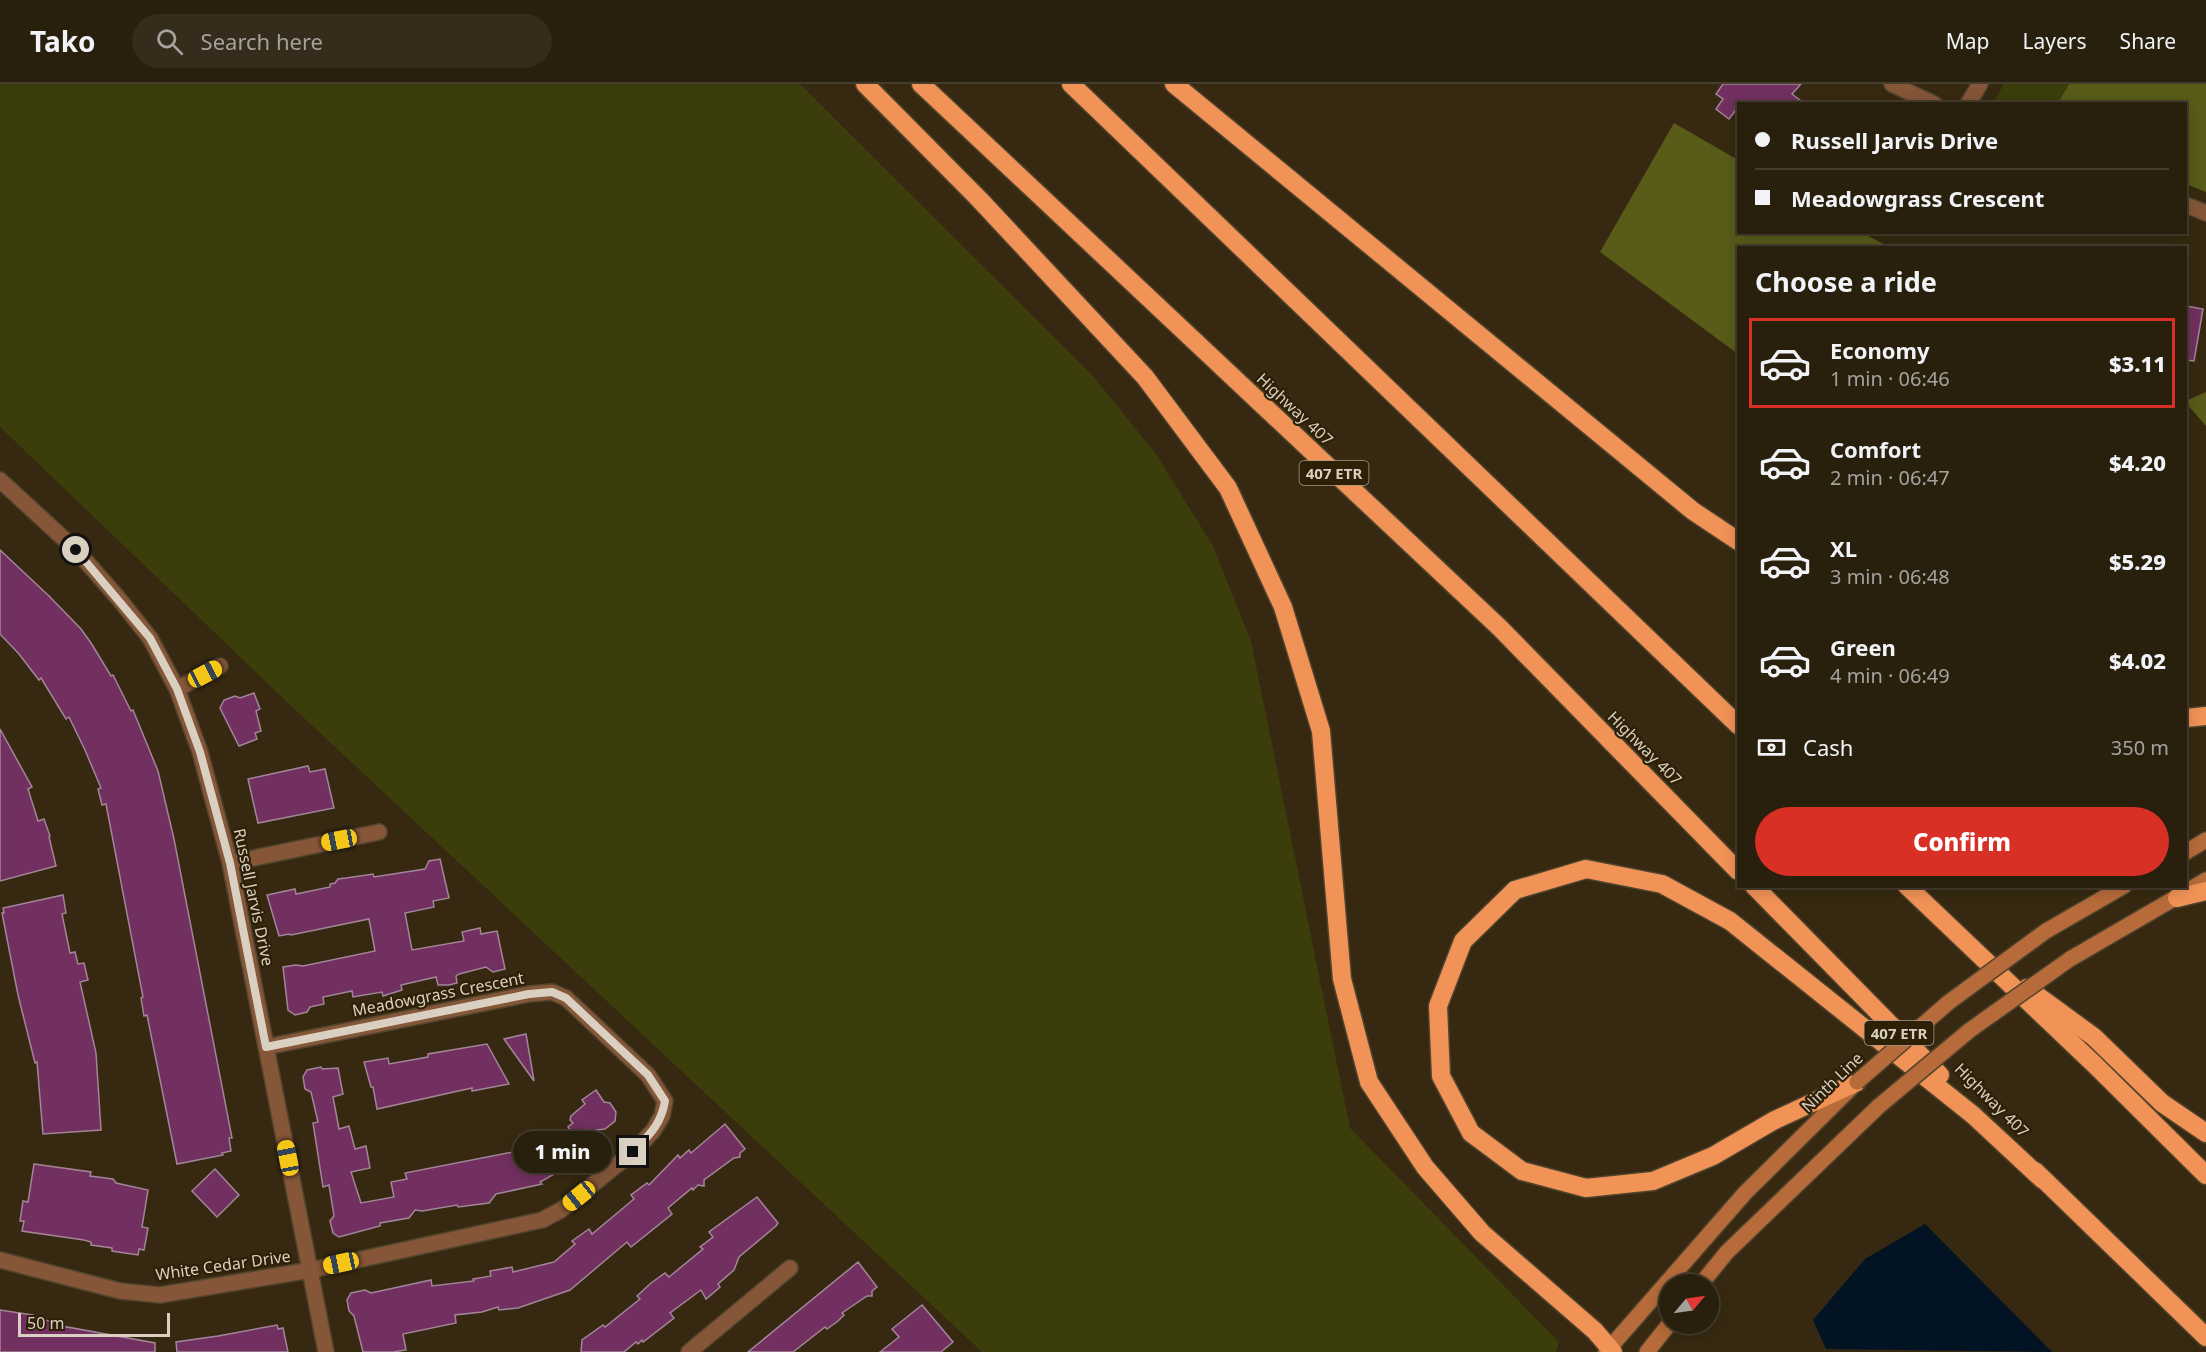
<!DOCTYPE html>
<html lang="en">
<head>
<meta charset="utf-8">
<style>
  body { margin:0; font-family:"Noto Sans",sans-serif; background:#352c1b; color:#f1f3f6; height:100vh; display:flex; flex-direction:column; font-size:22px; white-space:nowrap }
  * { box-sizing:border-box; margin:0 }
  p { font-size:20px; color:#a5a29d }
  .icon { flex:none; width:33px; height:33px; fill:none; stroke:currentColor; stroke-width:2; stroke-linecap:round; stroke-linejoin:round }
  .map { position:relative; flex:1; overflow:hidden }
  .details { position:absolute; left:1737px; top:162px; width:450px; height:642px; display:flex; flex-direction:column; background:#291f0d; border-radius:0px; box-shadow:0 3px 15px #0003,0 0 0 2px #453d2e }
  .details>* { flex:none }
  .top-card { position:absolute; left:1737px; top:18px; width:450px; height:132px; border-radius:0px; box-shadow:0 3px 15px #0003,0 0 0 2px #453d2e; display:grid; align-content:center; height:132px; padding:0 18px; background:#291f0d }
  .needle { width:39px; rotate:61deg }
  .buttons { position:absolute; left:1659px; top:1190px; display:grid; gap:12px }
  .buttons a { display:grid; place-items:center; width:60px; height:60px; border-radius:50%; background:#291f0d; box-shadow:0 3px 15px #0003,0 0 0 2px #453d2e; font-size:30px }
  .scale { position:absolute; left:18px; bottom:15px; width:152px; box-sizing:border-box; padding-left:6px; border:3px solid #d9d0c2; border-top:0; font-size:16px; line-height:21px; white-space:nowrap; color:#d9d0c2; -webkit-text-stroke:4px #2d2007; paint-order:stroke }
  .end { position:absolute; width:27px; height:27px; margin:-14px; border:8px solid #d9d0c2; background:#111; box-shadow:0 0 0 3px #111 }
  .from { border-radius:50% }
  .bubble { position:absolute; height:42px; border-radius:21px; background:#291f0d; box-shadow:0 3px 15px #0003,0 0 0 2px #453d2e; font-size:20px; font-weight:800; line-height:42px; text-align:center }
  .car { position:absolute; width:18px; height:36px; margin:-18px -9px; border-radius:8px; box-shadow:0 0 4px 2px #0007; background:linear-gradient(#f5c518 24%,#345 0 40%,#f5c518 0 76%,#345 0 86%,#f5c518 0) }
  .top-card b { display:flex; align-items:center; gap:21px; height:57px; font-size:22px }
  .top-card b+b { border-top:2px solid #453d2e }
  .top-card i { width:15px; height:15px; background:#f1f3f6 }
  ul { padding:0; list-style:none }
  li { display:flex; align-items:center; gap:18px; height:90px; margin:0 12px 9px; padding:0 6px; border:3px solid transparent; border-radius:0px }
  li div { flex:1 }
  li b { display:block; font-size:22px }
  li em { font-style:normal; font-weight:800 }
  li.on { border-color:#d93025 }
  li>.icon { width:54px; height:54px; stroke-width:1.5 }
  h2 { padding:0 18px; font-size:27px; line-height:72px }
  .pay { display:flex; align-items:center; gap:15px; height:66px; padding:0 18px; font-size:22px }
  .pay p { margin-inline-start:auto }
  .action { display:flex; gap:12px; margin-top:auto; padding:12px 18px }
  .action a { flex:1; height:69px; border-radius:36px; background:#d93025; color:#fff; font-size:24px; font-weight:800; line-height:69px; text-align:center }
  header { display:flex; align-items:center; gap:36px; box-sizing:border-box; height:84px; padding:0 30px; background:#291f0d; border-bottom:2px solid #453d2e }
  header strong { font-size:28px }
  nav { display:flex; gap:33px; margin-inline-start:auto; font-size:21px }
  .search { width:420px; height:54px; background:#352c1b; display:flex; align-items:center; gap:15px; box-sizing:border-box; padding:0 21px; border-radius:33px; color:#a5a29d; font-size:22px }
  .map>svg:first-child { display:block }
</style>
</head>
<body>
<header>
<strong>Tako</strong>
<div class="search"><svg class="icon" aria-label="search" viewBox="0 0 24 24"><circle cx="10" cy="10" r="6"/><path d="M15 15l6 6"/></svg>Search here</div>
<nav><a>Map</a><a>Layers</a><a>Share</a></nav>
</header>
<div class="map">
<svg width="2206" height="1268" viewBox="0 0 2206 1268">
  <rect width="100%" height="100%" fill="#372911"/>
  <!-- green -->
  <g fill="#3b3d0a">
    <polygon points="0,0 800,0 1094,293 1156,370 1213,462 1251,557 1350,1044 1559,1258 1556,1268 982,1268 288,619 0,343"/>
    <polygon points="2004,0 2069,0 2058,19 1993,19"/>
  </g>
  <!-- forest -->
  <g fill="#585c18">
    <polygon points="2069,0 2206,0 2206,108 2186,100 2186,20 2058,19"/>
    <polygon points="1674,39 1738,76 1738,148 1863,149 1889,163 1738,164 1738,270 1600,168"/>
    <polygon points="2206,308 2206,342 2186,319 2186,317"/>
  </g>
  <!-- water -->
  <polygon fill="#021324" points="1925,1140 2052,1268 1826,1265 1813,1236 1865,1175"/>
  <!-- building -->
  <g fill="#71305f" stroke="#a28598" stroke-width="1.5">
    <polygon points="1723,0 1801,0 1792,10 1805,20 1738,20 1738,23 1729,35 1716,25 1723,15 1716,10"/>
    <polygon points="2186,222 2203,225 2194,277 2186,276"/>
    <polygon points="0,466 49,512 81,545 91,559 111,592 113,591 131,627 133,626 158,687 174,755 232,1054 229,1054 231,1067 222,1069 223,1071 177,1080 147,931 144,932 141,914 143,913 106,720 102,721 98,705 101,704 85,666 69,633 66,635 41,594 39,596 19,570 0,550"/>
    <polygon points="254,609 260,625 256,627 261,647 255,649 257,655 239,662 220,624 224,616 235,612 240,614"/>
    <polygon points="0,645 32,703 28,705 38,737 44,735 50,752 49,753 56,782 0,797"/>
    <polygon points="308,682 310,688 325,685 334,724 258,739 248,695"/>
    <polygon points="440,775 449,814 433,817 434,823 405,829 412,866 464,857 462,848 480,844 481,850 497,847 505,885 493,888 486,883 459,890 456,892 457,899 449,901 438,901 436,893 401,901 402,906 383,912 382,908 353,913 352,907 323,913 324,920 310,923 307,928 295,931 288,926 283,883 296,881 303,882 375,867 369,835 291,851 289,850 279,852 267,811 295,805 296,810 330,803 330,800 335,799 338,795 346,794 373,790 374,793 425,785 429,777"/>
    <polygon points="63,811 66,829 62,830 70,869 75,868 78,880 84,879 88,896 80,898 96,969 101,1046 43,1050 37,978 35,979 18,911 2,829 4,829 3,824"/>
    <polygon points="526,950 534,997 504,955"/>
    <polygon points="487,960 509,1000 472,1007 472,1004 377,1025 373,1003 371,1003 364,978 388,974 389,980 428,973 428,970"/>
    <polygon points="321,983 322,985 338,984 343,1010 333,1013 339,1045 349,1042 355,1065 366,1062 370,1084 351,1088 361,1119 394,1113 391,1098 407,1095 405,1089 523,1066 521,1061 538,1051 558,1088 540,1098 542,1100 496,1110 489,1119 458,1123 457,1121 422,1127 415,1126 409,1134 380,1139 380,1142 339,1153 333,1149 330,1137 334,1132 329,1101 323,1103 313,1039 318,1038 311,1008 305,1005 303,993 307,986"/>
    <polygon points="596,1006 604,1018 610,1019 616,1028 615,1037 605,1045 596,1046 579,1059 568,1043 573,1039 570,1036 571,1032 585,1020 582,1016"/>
    <polygon points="725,1040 745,1065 740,1069 740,1073 734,1074 704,1096 704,1102 698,1101 693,1106 692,1104 668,1124 672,1130 631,1163 627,1158 570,1206 518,1224 499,1226 498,1223 482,1228 455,1231 456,1239 403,1250 406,1266 393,1268 363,1268 354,1232 349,1227 347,1216 351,1209 365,1206 371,1209 431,1196 432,1202 474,1197 473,1195 491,1192 490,1187 512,1183 513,1188 554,1178 575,1160 572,1157 589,1145 592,1150 634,1115 631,1111 647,1099 649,1101 678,1071 680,1074 689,1066 691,1069"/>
    <polygon points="34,1080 91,1088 90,1092 113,1095 116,1099 148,1106 142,1143 148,1144 144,1166 139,1165 138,1171 112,1167 112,1164 91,1161 91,1158 84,1156 22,1147 24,1137 20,1137 23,1117 28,1118"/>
    <polygon points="215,1085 239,1111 217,1133 192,1107"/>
    <polygon points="757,1113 778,1139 776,1142 739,1173 734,1186 718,1200 720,1203 706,1215 701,1206 670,1229 674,1234 643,1258 642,1256 638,1260 636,1258 624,1268 581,1268 582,1256 603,1241 605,1243 640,1215 637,1212 651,1199 665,1189 669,1193 703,1165 700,1163 713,1153 709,1148"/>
    <polygon points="858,1178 877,1203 872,1207 872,1212 867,1212 842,1229 844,1231 838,1237 827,1245 825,1243 793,1268 748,1268"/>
    <polygon points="922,1221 953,1258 941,1268 880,1268 899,1253 892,1245"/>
    <polygon points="0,1226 33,1231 32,1233 62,1240 62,1242 155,1259 155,1268 0,1268"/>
    <polygon points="277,1241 278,1245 283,1244 288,1268 177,1268 176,1258 218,1252"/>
  </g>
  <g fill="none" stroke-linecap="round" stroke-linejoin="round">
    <defs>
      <g id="minor">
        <polyline points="1892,0 1934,20"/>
        <polyline points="1968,20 1980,0"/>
        <polyline points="2186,121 2206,129"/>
        <polyline points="0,396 76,466 119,515 150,554 177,605 200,668 230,779 326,1268"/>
        <polyline points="177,605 220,582"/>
        <polyline points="230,779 379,748"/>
        <polyline points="0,1176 120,1207 160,1211 311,1186 542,1136 561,1126 633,1068 653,1047 662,1032 665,1017 648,991 566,914 552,908 529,910 266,963"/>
        <polyline points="689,1268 790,1184"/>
      </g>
      <g id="secondary">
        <polyline points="2186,768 2206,756"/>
        <polyline points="2046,847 2124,802"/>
        <polyline points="2070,875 2206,796"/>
        <polyline points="1701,1200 1727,1168 1879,1022"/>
        <polyline points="1606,1268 1745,1109 1851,1004"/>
        <polyline points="1647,1268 1670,1239"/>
      </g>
      <g id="motorway">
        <polyline points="865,0 979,115 1145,293 1228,404 1283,523 1321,647 1342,895 1369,998 1425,1083 1482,1149 1595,1247 1613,1268"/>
        <polyline points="921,0 1500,544 1738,787"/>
        <polyline points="1071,0 1738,641"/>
        <polyline points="1174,0 1693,427 1738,457"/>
        <polyline points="2186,634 2206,632"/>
        <polyline points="1754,802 1940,991"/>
        <polyline points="1907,802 2096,982 2206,1091"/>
        <polyline points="2177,814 2206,807"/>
        <polyline points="2027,904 2094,953 2162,1019 2206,1049"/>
        <polyline points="1857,998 1773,1037 1713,1072 1653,1097 1586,1104 1522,1087 1471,1049 1441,992 1438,922 1463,857 1515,806 1586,785 1662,800 1730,837 1973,1031 2043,1096"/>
        <polyline points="2035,1087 2206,1253"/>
      </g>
    </defs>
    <!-- minor casing -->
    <use href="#minor" stroke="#51442d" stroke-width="18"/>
    <!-- secondary casing -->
    <use href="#secondary" stroke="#51442d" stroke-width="18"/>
    <!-- motorway casing -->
    <use href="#motorway" stroke="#51442d" stroke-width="21"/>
    <!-- minor -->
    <use href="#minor" stroke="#855638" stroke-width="15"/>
    <!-- secondary -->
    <use href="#secondary" stroke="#b76b3a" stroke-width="15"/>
    <!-- motorway -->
    <use href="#motorway" stroke="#f19357" stroke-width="18"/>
    <defs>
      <g id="secondary-bridge">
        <polyline points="1857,998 1949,918 2046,847"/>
        <polyline points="1879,1022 1970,946 2070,875"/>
      </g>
    </defs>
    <!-- secondary-bridge casing -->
    <use href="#secondary-bridge" stroke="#51442d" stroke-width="18" stroke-linecap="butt"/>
    <!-- secondary-bridge -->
    <use href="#secondary-bridge" stroke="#b76b3a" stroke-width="15"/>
  </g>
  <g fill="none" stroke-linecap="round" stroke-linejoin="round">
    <!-- route -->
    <path stroke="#d9d0c2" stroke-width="8" d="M76,466L150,554L177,605L200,668L230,779L266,963L529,910L552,908L566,914L648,991L665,1017C661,1041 649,1051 633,1068"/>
  </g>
  <g text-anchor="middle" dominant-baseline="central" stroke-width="4.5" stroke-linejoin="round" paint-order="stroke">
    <!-- shield labels -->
    <g fill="#2d2007" stroke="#a59b8a" stroke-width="1.5">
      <rect x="1299.5" y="377" width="69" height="24" rx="4.5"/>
      <rect x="1864.5" y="937" width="69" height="24" rx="4.5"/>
    </g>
    <g font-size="15" font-weight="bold" fill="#d9d0c2">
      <text x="1334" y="389">407 ETR</text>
      <text x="1899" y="949">407 ETR</text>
    </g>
    <!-- street labels -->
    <g font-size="16" fill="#d9d0c2" stroke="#2d2007">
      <text transform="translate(1295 325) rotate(43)">Highway 407</text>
      <text transform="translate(1645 664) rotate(45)">Highway 407</text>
      <text transform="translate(254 813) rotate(78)">Russell Jarvis Drive</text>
      <text transform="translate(438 910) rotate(-11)">Meadowgrass Crescent</text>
      <text transform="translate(1832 998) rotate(-44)">Ninth Line</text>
      <text transform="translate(1992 1016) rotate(45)">Highway 407</text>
      <text transform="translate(223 1181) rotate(-8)">White Cedar Drive</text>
    </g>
  </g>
</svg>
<div class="buttons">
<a><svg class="needle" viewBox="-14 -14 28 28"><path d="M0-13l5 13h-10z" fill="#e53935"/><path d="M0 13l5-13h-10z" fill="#a5a29d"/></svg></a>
</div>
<div class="scale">50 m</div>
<i class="end from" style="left:76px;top:466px"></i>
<i class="end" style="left:633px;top:1068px"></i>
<div class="bubble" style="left:513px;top:1047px;width:99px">1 min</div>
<i class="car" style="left:205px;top:590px;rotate:62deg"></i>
<i class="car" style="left:339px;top:756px;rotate:259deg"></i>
<i class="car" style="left:288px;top:1074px;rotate:349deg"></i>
<i class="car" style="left:579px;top:1112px;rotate:231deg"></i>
<i class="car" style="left:341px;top:1179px;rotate:258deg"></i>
<div class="top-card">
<b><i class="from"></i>Russell Jarvis Drive</b>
<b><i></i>Meadowgrass Crescent</b>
</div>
<section class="details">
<h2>Choose a ride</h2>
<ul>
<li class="on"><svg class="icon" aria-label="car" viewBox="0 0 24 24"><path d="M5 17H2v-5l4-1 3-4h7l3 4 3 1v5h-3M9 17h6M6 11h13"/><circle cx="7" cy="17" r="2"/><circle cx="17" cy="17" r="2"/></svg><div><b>Economy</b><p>1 min · 06:46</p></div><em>$3.11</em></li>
<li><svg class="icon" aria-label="car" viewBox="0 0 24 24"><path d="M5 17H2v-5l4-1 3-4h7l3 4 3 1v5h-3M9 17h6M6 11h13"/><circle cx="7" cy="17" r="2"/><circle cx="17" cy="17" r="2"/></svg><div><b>Comfort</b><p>2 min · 06:47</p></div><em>$4.20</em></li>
<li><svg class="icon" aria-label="car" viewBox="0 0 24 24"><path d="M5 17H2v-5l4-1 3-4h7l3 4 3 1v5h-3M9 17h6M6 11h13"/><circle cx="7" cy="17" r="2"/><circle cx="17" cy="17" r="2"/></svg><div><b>XL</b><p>3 min · 06:48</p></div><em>$5.29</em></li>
<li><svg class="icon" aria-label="car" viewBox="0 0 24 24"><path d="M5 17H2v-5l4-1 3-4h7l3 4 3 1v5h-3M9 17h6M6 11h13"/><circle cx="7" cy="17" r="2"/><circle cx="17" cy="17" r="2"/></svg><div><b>Green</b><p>4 min · 06:49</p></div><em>$4.02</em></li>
</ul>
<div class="pay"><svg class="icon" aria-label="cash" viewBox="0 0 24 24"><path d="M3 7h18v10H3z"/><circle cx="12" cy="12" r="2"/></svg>Cash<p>350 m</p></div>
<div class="action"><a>Confirm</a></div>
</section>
</div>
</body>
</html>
